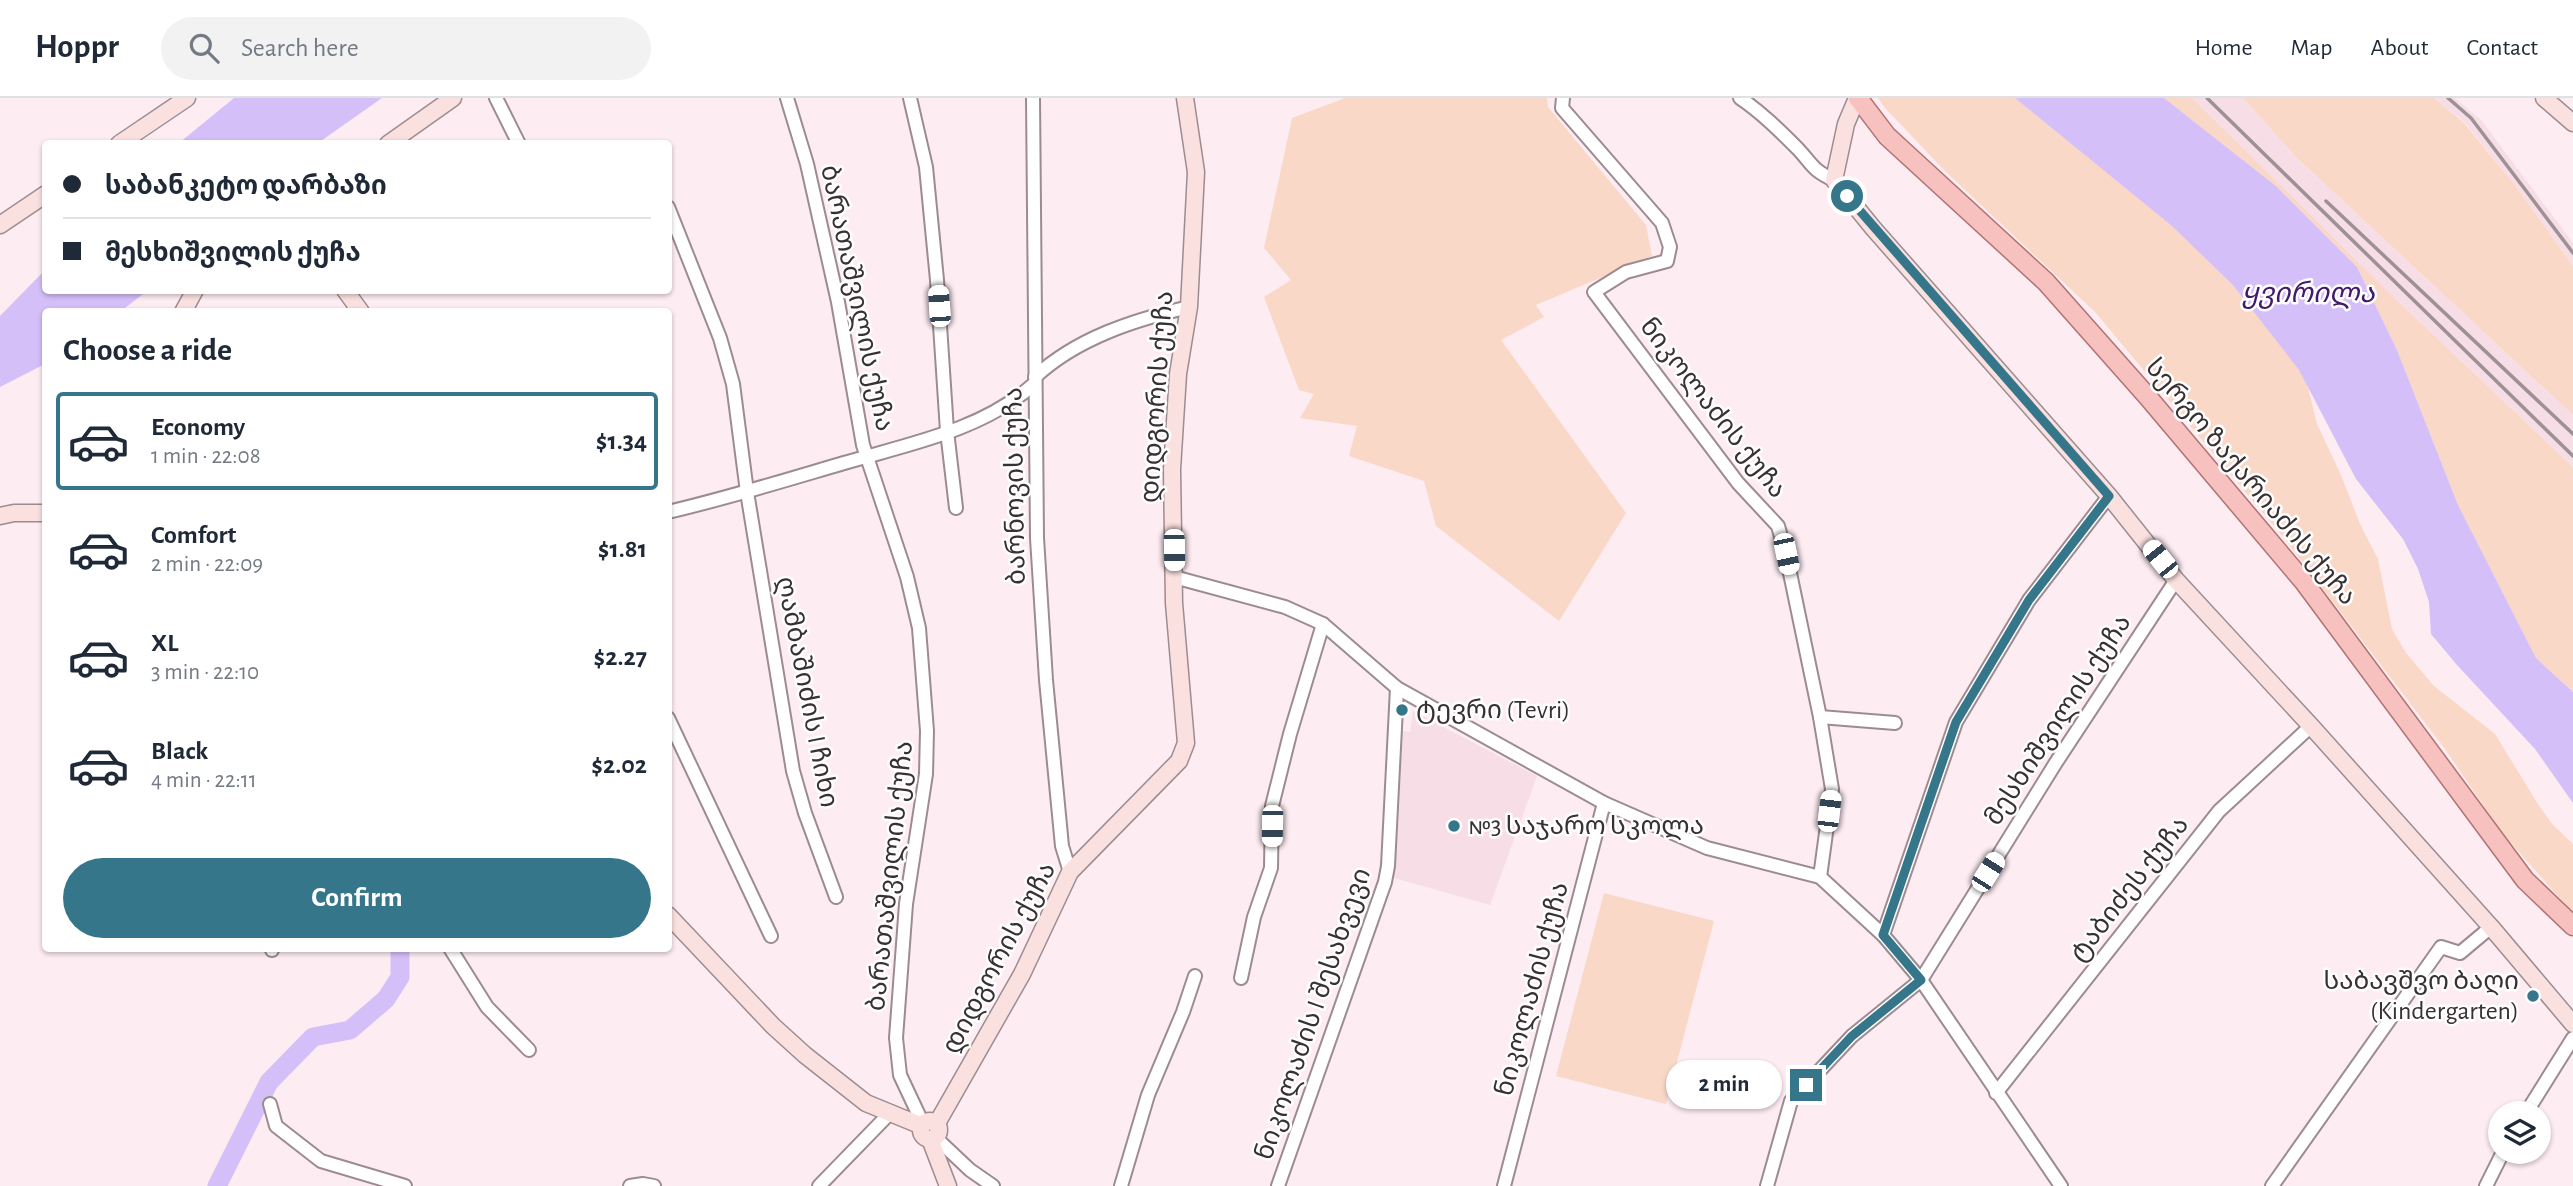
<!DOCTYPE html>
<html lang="en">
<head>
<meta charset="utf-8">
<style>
  body { margin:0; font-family:"Alegreya Sans","Noto Sans Georgian",sans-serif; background:#f2f2f3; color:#1f2937; height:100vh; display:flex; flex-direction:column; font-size:26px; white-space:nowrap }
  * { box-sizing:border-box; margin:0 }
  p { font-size:23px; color:#747a83 }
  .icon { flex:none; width:38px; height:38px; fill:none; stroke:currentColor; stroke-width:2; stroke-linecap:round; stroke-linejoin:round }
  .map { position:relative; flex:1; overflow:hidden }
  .drawer { position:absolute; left:42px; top:210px; width:630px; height:644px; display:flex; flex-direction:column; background:#fff; border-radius:7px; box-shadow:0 2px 5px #0004 }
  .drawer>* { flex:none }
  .banner { position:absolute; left:42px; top:42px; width:630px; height:154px; border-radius:7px; box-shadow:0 2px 5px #0004; display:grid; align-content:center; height:154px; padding:0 21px; background:#fff }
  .tools { position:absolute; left:2488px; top:1003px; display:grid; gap:14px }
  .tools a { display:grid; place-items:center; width:63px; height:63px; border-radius:50%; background:#fff; box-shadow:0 2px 5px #0004; font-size:35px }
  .end { position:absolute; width:32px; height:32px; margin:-16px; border:9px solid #36768a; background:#fff; box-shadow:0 0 0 4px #fff }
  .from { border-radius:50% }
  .bubble { position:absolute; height:49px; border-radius:24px; background:#fff; box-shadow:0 2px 5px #0004; font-size:23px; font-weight:700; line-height:49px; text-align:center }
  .car { position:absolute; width:21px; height:42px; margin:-21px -10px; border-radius:9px; box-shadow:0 0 5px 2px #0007; background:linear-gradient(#fff 24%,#345 0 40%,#fff 0 76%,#345 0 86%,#fff 0) }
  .banner b { display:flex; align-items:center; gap:24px; height:66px; font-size:26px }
  .banner b+b { border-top:2px solid #e0e1e3 }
  .banner i { width:18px; height:18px; background:#1f2937 }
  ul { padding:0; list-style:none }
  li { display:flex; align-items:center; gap:21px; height:98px; margin:0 14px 10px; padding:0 7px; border:4px solid transparent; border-radius:7px }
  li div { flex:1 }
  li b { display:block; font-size:26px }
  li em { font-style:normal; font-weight:700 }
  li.on { border-color:#36768a }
  li>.icon { width:63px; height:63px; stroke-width:1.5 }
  h2 { padding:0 21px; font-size:32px; line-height:84px }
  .button { display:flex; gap:14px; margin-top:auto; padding:14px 21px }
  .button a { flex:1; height:80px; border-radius:42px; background:#36768a; color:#fff; font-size:28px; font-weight:700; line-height:80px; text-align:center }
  header { display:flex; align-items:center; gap:42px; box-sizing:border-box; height:98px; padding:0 35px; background:#fff; border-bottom:2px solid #e0e1e3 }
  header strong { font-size:33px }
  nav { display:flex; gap:38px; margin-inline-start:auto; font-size:24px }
  .search { width:490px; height:63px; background:#f2f2f3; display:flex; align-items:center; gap:18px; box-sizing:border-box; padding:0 24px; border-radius:38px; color:#747a83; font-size:26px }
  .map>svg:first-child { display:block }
</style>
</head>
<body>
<header>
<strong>Hoppr</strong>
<div class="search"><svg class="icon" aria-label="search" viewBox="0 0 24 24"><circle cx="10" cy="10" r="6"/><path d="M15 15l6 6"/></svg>Search here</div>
<nav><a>Home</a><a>Map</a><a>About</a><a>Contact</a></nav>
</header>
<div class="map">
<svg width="2573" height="1088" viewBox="0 0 2573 1088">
  <rect width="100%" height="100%" fill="#fdecf2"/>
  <!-- built -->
  <g fill="#f7dee6">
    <polygon points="2192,0 2243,0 2297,60 2573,317 2573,369 2385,191 2357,169"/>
    <polygon points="2434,0 2455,0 2482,23 2573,145 2573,168 2514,86 2465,25"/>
    <polygon points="1413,613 1537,678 1490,807 1387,778 1393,631 1410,634"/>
  </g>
  <!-- green -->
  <g fill="#f9d8c8">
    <polygon points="1345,0 1547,0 1548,9 1646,127 1652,158 1536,207 1544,219 1501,242 1626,415 1559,523 1436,428 1424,383 1349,358 1357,328 1300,320 1314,296 1299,292 1264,199 1291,182 1264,150 1292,20"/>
    <polygon points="1878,0 2021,0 2138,63 2303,270 2317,326 2341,377 2360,426 2378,461 2392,531 2406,555 2434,588 2495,636 2536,703 2552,726 2573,746 2573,815 2503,736 2445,651 2284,440 2095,214 1946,74 1885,10"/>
    <polygon points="2164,0 2192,0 2385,191 2573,369 2573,594 2536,560 2458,407 2397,252 2357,169 2276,88"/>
    <polygon points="2243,0 2434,0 2464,25 2514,86 2573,168 2573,317 2297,60"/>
    <polygon points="1604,795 1714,823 1666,1006 1556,978"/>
  </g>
  <!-- water -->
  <g fill="#d5bff9">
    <polygon points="234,0 382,0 318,45 179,45"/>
    <polygon points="2015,0 2164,0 2276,88 2357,169 2397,252 2458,407 2536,560 2573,594 2573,705 2535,651 2457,567 2431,536 2429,504 2418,471 2403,441 2356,381 2299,272 2233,187 2172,128"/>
    <polygon points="45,172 46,192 147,193 121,213 46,214 45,266 0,289 0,218"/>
  </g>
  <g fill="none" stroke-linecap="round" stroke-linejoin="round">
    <!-- river -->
    <polyline stroke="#d5bff9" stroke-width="19" points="217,1088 269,984 313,939 350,932 386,901 400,879 400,850"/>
    <defs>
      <g id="street">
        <polyline points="496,0 519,46"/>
        <polyline points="787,0 807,66 838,204 863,347 907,479 919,530 927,633 926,676 906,806 896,940 900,977 923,1026"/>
        <polyline points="910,0 926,69 937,182 947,333 956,410"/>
        <polyline points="1033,0 1037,440 1046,582 1062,748 1070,774"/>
        <polyline points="1563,0 1562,10 1662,125 1670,149 1667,163 1626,174 1594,194 1738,385 1778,428 1786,456 1820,619 1832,691 1820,779"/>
        <path d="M1740,0C1761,14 1780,33 1798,51C1813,67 1812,72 1834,82"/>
        <polyline points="668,109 720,240 733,286 747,394 793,673 805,715 836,799"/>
        <path d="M1035,279C1077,240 1134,222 1189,209"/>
        <path d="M668,414C728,400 786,382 844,365C909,346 984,332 1035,285"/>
        <polyline points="1174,479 1285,509 1323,526 1397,590 1604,705 1707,750 1820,779 1883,837 1921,882 2061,1088"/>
        <polyline points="1820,619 1895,625"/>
        <polyline points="668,620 771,838"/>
        <polyline points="1883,837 1956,624 2029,502 2109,398"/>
        <polyline points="272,850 272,852"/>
        <polyline points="450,850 487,909 529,952"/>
        <polyline points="1241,880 1254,819 1271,770 1272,708 1290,636 1323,526"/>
        <polyline points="1996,995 2219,713 2311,628"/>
        <polyline points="270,1006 276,1028 321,1063 405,1088"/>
        <polyline points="2526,1015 2573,940"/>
        <polyline points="935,1039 970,1072 993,1088"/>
        <polyline points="630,1088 643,1086 654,1088"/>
        <polyline points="819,1088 890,1015"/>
        <polyline points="1121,1088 1148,997 1183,914 1195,878"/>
        <polyline points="1278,1088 1385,784 1388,768 1397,590"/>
        <polyline points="1504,1088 1604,705"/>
        <polyline points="1767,1088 1791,1003 1852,938 1921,882 2055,666 2176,482"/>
        <polyline points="2272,1088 2441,849 2460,855 2491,829"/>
        <polyline points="2486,1088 2503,1054"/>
      </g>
      <g id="secondary">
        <polyline points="1857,0 1846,26 1834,82 1873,130 2109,398 2176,482 2311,628 2491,829 2573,926"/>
        <polyline points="2544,0 2573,25"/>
        <polyline points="119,46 187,0"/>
        <polyline points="388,46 453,0"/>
        <polyline points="0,127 46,96"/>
        <polyline points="345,192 361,214"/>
        <polyline points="183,214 195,192"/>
        <polyline points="0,418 14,415 46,415"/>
        <polyline points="668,817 773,928 805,957 866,1005 922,1028"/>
        <circle cx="930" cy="1032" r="9"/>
        <polyline points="936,1027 1022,876 1070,774 1179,663 1186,645 1174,505 1172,371 1178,276 1189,209 1196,74 1185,0"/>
        <polyline points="930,1041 948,1088"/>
      </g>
      <polyline id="primary" points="1858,0 1887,38 2046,184 2147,298 2304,484 2525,782 2573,828"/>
    </defs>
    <!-- street casing -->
    <use href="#street" stroke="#9c8c92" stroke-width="16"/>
    <!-- secondary casing -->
    <use href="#secondary" stroke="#9c8c92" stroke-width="19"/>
    <!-- primary casing -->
    <use href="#primary" stroke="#b07372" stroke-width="21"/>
    <!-- street -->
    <use href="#street" stroke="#fff" stroke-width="12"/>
    <!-- secondary -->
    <use href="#secondary" stroke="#fae0df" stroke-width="16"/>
    <!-- primary -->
    <use href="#primary" stroke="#f6c1bf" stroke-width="18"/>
    <!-- rail -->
    <g stroke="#9d9195" stroke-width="3.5">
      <polyline points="2207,0 2573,358"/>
      <polyline points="2448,0 2471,20 2573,155"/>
      <polyline points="2326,103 2573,336"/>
    </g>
  </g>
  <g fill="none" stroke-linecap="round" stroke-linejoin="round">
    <!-- route -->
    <polyline stroke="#36768a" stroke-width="9" points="1806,987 1852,938 1921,882 1883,837 1956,624 2029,502 2109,398 1847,98"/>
  </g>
  <!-- markers -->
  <g fill="#36768a" stroke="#fefefe" stroke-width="2.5">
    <circle cx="1402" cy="612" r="7"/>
    <circle cx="1454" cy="728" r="7"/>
    <circle cx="2533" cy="898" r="7"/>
  </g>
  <g text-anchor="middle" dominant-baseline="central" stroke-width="5" stroke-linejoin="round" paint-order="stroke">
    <!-- street labels -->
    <g font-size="26" fill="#383134" stroke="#fefefe">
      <text transform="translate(857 200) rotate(78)">ბარათაშვილის ქუჩა</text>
      <text transform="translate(1157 299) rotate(-86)">დიდგორის ქუჩა</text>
      <text transform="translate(1713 310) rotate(52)">ნიკოლაძის ქუჩა</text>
      <text transform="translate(2251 384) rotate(50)">სერგო ზაქარიაძის ქუჩა</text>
      <text transform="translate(1015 388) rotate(-91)">ბარნოვის ქუჩა</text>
      <text transform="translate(807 594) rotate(79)">ღამბაშიძის I ჩიხი</text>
      <text transform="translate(2058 622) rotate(-57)">მესხიშვილის ქუჩა</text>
      <text transform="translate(890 778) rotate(-84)">ბარათაშვილის ქუჩა</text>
      <text transform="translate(2129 791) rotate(-52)">ტაბიძეს ქუჩა</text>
      <text transform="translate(999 860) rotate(-62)">დიდგორის ქუჩა</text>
      <text transform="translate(1532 891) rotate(-75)">ნიკოლაძის ქუჩა</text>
      <text transform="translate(1313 916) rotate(-71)">ნიკოლაძის I შესახვევი</text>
    </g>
    <!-- poi labels -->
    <g font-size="26" fill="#383134" stroke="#fefefe" text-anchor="start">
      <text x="1416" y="612">ტევრი (Tevri)</text>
      <text x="1468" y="728">№3 საჯარო სკოლა</text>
      <text x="2519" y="883" text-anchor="end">საბავშვო ბაღი<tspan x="2519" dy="30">(Kindergarten)</tspan></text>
    </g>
    <!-- water labels -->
    <g font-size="28" font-style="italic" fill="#421a6c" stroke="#fefefe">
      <text x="2308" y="196">ყვირილა</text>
    </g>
  </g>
</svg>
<div class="tools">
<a><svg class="icon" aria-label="layers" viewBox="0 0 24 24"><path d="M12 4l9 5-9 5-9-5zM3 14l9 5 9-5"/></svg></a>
</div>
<i class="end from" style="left:1847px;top:98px"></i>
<i class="end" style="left:1806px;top:987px"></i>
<div class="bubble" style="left:1666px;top:962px;width:116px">2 min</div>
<i class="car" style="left:939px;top:208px;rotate:356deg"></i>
<i class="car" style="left:1174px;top:452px;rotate:179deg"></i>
<i class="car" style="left:1786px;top:456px;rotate:168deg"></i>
<i class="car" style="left:2160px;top:461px;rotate:321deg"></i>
<i class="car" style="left:1829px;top:713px;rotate:7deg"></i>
<i class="car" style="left:1272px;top:728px;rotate:181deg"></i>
<i class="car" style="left:1988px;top:774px;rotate:32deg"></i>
<div class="banner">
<b><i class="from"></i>საბანკეტო დარბაზი</b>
<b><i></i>მესხიშვილის ქუჩა</b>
</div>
<section class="drawer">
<h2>Choose a ride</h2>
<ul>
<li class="on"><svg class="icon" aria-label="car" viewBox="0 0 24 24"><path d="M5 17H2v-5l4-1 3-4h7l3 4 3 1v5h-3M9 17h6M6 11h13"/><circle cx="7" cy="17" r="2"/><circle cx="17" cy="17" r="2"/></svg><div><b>Economy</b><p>1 min · 22:08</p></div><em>$1.34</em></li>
<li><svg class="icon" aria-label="car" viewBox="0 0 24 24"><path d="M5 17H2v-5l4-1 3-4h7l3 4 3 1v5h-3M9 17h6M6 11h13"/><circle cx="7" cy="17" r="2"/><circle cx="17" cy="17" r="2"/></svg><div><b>Comfort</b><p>2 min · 22:09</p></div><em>$1.81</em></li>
<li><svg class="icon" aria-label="car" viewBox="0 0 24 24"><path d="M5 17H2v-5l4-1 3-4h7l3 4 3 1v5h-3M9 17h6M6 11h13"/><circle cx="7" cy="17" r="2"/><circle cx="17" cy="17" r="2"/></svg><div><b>XL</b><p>3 min · 22:10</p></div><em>$2.27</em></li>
<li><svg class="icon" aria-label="car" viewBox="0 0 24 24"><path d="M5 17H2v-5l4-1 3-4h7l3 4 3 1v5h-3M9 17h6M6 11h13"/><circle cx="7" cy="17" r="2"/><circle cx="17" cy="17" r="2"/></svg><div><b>Black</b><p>4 min · 22:11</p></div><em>$2.02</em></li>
</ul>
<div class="button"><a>Confirm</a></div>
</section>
</div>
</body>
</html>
